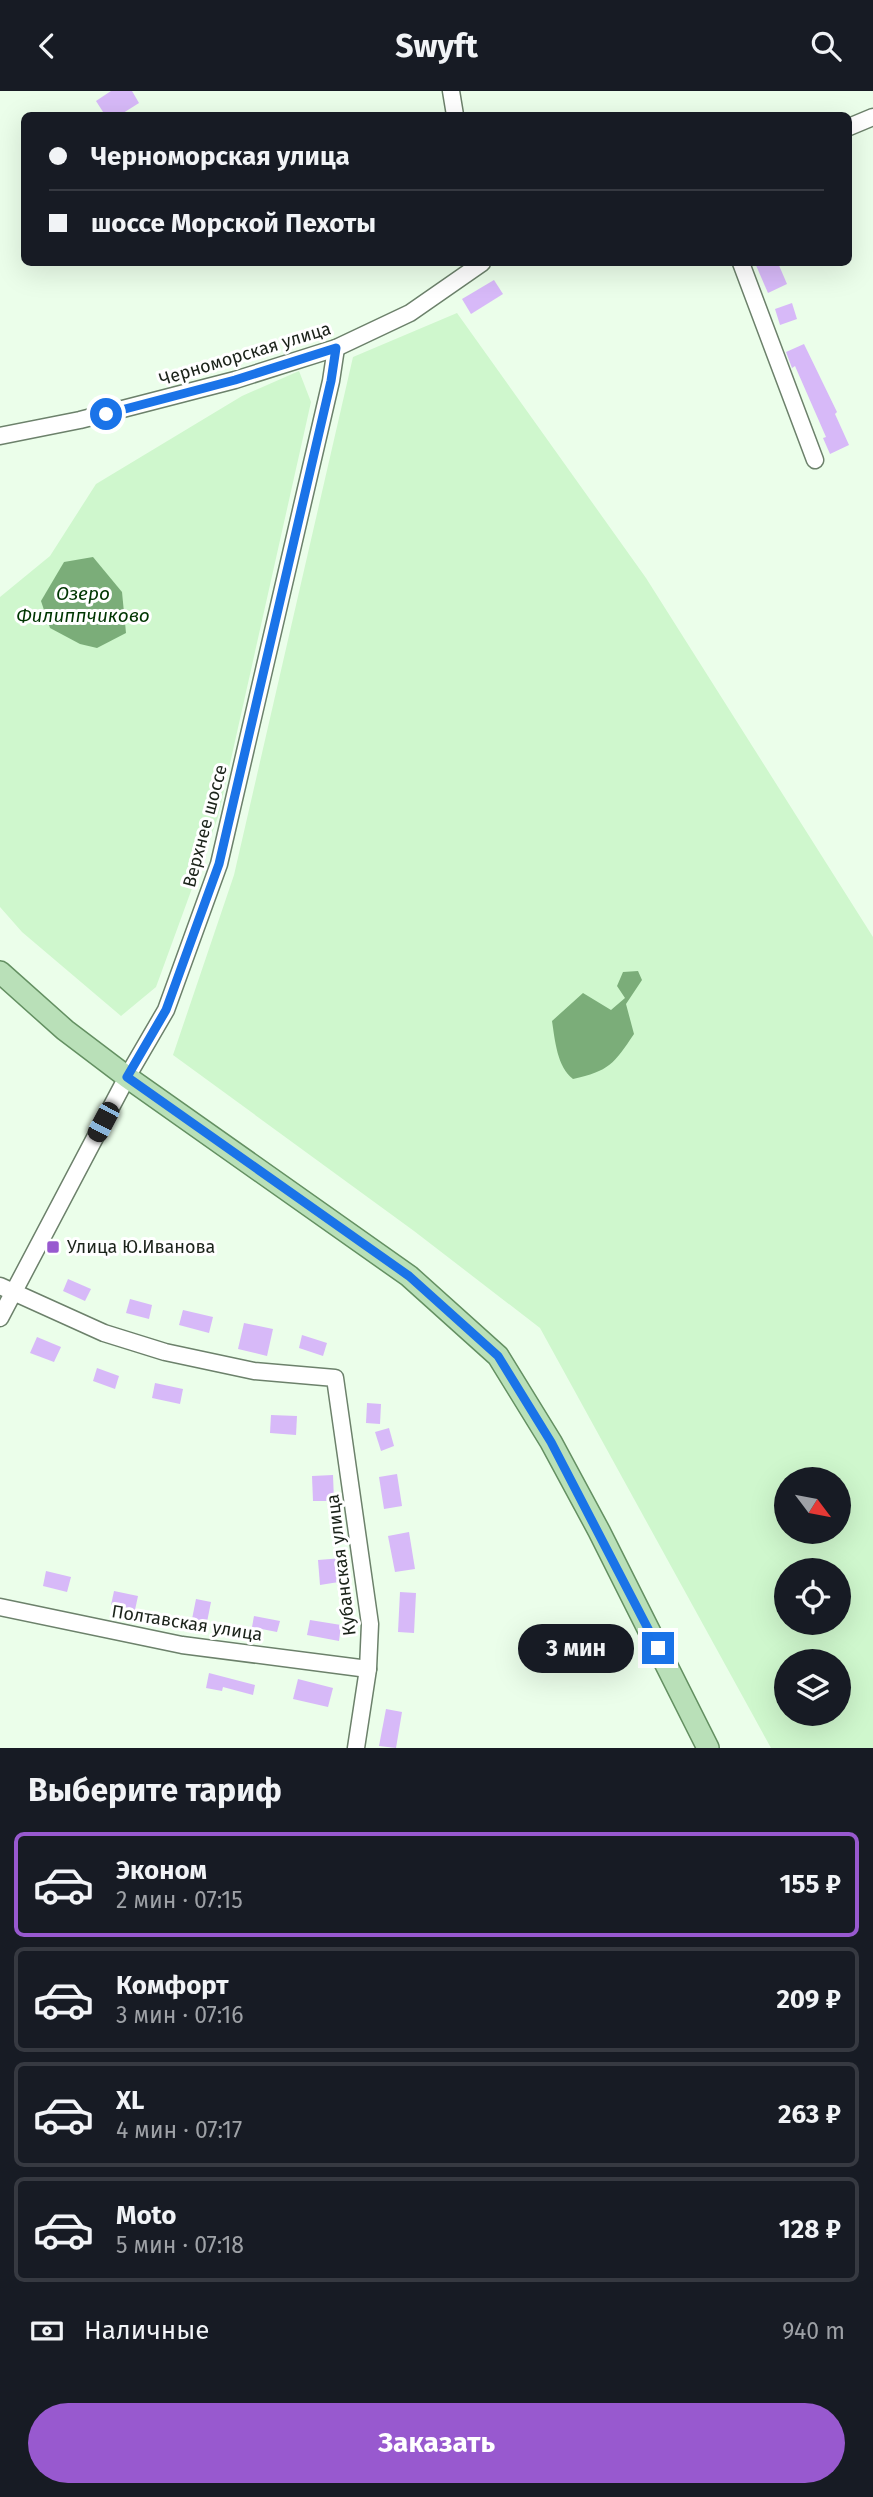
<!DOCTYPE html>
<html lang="ru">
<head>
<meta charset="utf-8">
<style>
  body { margin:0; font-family:"Fira Sans",sans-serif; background:#20242c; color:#f1f3f6; height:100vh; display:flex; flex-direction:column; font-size:26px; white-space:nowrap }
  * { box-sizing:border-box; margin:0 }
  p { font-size:23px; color:#9ea1a6 }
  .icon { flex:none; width:38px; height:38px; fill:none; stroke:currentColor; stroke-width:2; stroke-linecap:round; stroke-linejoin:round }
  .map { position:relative; height:1657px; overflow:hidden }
  .details { display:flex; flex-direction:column; background:#171b24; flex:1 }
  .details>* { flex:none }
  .banner { position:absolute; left:21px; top:21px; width:831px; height:154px; border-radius:10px; box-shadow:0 7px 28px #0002; display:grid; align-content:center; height:154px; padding:0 28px; background:#171b24 }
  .needle { width:46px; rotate:122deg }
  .fabs { position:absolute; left:774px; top:1376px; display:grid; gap:14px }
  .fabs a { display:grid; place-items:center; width:77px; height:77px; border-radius:50%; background:#171b24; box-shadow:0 7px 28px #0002; font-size:35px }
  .end { position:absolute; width:32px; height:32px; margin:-16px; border:9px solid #1a73e8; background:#fff; box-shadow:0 0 0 4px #fff }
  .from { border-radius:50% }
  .bubble { position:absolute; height:49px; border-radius:24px; background:#171b24; box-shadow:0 7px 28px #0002; font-size:23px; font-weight:700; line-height:49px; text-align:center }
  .car { position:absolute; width:21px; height:42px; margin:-21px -10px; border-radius:9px; box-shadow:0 0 5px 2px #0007; background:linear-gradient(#222 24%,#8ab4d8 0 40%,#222 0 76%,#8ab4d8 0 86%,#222 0) }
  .banner b { display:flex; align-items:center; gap:24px; height:66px; font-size:26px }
  .banner b+b { border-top:2px solid #363941 }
  .banner i { width:18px; height:18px; background:#f1f3f6 }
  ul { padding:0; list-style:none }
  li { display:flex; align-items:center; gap:21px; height:105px; margin:0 14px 10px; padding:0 14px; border:4px solid #363941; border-radius:10px }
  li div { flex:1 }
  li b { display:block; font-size:26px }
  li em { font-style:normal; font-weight:700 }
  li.on { border-color:#9859cf }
  li>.icon { width:63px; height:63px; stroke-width:1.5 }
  h2 { padding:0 28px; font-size:32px; line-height:84px }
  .pay { display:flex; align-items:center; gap:18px; height:77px; padding:0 28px; font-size:26px }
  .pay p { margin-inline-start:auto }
  .action { display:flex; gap:14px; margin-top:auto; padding:14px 28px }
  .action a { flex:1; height:80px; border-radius:42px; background:#9859cf; color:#fff; font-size:28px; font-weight:700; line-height:80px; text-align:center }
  header { display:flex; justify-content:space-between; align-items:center; height:91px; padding:0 28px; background:#171b24; font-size:32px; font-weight:700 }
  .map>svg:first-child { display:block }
</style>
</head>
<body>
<header><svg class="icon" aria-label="back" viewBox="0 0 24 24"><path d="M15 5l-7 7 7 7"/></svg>Swyft<svg class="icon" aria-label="search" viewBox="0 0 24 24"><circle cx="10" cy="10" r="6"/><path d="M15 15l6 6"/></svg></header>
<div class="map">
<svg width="873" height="1657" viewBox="0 0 873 1657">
  <rect width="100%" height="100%" fill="#ebfeea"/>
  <!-- green -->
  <g fill="#cff7cd" fill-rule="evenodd">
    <path d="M457,222L646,487L873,846V1657H771L540,1237L414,1140L173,964L234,784L353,266ZM786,1388H838V1440H786ZM786,1479H838V1531H786ZM786,1570H838V1622H786Z"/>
    <polygon points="299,280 311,311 218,726 156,896 121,925 22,841 0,816 0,506 50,465 96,393 242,305"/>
  </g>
  <!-- water -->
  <g fill="#7bad79">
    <polygon points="93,466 122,501 126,542 97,557 80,553 50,537 41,510 64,471"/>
    <path d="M638,880L642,889L626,913L634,943C614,973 609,980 573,988C557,976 555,949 552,930L583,902L611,919L625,907L617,895L623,881Z"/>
  </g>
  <!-- building -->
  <g fill="#d7b9f8">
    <polygon points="111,0 132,0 139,12 120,24 105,24 96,10"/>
    <polygon points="755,172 778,172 787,193 768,202"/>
    <polygon points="494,189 503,203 471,223 462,208"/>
    <polygon points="792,212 797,228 780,234 775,218"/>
    <polygon points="804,253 837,321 835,323 849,354 830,363 823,347 826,346 795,275 792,277 786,261"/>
    <polygon points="68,1188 91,1198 85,1210 63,1200"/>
    <polygon points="130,1208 152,1214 149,1228 126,1222"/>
    <polygon points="183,1219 213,1226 209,1242 179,1234"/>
    <polygon points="244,1232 273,1238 267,1265 238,1258"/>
    <polygon points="302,1244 327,1252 323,1265 299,1257"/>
    <polygon points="37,1246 61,1256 54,1271 30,1262"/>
    <polygon points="97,1277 119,1285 115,1298 93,1290"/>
    <polygon points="155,1292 183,1298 180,1313 152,1307"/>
    <polygon points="367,1312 381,1313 380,1333 366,1332"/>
    <polygon points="271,1324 297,1325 296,1344 270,1342"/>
    <polygon points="389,1337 394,1355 381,1360 375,1341"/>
    <polygon points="397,1383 402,1415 384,1418 379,1386"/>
    <polygon points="333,1384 334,1410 313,1410 312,1385"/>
    <polygon points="409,1441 415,1478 395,1481 388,1445"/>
    <polygon points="343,1467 345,1490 320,1494 318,1469"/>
    <polygon points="46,1480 71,1486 67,1501 43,1495"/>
    <polygon points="114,1500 138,1505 135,1519 111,1514"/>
    <polygon points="400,1501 416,1502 414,1542 398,1541"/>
    <polygon points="196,1508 211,1511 207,1531 192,1528"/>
    <polygon points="254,1525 280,1530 277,1541 252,1536"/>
    <polygon points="310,1529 341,1534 339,1550 307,1544"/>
    <polygon points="209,1582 255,1594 253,1604 223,1596 222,1600 206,1597"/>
    <polygon points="298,1588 333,1597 328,1616 293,1608"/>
    <polygon points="386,1618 402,1621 396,1657 379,1655"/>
  </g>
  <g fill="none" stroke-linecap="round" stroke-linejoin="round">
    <defs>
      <g id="minor">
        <polyline points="451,0 455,24"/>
        <polyline points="849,36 873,26"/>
        <polyline points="741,172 815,369"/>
        <polyline points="0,345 80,329 235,289 336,257 410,222 482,172"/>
        <polyline points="0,1195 104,1242 165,1261 254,1280 335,1287 370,1533 368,1578 356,1657"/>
        <polyline points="0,1227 127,986 166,919 219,773 331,290 336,257"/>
        <polyline points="0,1516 182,1554 368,1578"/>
      </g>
      <polyline id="major" points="0,881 65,939 127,986 409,1185 498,1265 551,1351 599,1440 708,1657"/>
    </defs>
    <!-- minor casing -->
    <use href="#minor" stroke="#6c816b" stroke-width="19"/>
    <!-- major casing -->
    <use href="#major" stroke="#649062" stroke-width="24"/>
    <!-- minor -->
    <use href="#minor" stroke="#fff" stroke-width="16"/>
    <!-- major -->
    <use href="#major" stroke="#b9e0b8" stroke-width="21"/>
  </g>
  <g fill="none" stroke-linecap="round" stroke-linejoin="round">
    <!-- route -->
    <polyline stroke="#1a73e8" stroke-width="9" points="106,323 235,289 336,257 331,290 219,773 166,919 127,986 409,1185 498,1265 551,1351 658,1557"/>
  </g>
  <!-- markers -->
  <rect fill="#9859cf" stroke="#fff" stroke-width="2.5" x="46" y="1149" width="14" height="14" rx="3.5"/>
  <g text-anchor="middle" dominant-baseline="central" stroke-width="6" stroke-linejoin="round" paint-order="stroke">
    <!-- street labels -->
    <g font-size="18" fill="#1b231a" stroke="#fff">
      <text transform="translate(245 263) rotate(-17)">Черноморская улица</text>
      <text transform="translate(205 735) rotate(-75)">Верхнее шоссе</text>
      <text transform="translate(341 1474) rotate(-97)">Кубанская улица</text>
      <text transform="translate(187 1532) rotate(9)">Полтавская улица</text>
    </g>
    <!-- poi labels -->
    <g font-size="18" fill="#1b231a" stroke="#fff" text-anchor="start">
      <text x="67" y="1156">Улица Ю.Иванова</text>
    </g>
    <!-- water labels -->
    <g font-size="19" font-style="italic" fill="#003602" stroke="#fff">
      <text x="83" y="502">Озеро<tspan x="83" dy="22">Филиппчиково</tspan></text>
    </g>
  </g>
</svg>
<div class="fabs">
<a><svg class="needle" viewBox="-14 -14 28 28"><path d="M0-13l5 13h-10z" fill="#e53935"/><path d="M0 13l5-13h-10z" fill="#9ea1a6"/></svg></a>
<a><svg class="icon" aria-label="locate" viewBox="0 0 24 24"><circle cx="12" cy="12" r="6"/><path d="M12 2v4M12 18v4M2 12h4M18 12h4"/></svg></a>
<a><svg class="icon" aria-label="layers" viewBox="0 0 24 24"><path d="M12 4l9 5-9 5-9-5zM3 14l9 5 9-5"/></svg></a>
</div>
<i class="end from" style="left:106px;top:323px"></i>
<i class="end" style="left:658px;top:1557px"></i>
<div class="bubble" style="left:518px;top:1533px;width:116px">3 мин</div>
<i class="car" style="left:103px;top:1031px;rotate:208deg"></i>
<div class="banner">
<b><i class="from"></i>Черноморская улица</b>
<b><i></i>шоссе Морской Пехоты</b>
</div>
</div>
<section class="details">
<h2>Выберите тариф</h2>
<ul>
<li class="on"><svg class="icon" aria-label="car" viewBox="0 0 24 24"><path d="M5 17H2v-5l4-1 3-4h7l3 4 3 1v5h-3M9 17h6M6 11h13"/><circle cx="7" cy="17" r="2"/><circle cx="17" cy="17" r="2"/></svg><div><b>Эконом</b><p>2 мин · 07:15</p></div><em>155 ₽</em></li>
<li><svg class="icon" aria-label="car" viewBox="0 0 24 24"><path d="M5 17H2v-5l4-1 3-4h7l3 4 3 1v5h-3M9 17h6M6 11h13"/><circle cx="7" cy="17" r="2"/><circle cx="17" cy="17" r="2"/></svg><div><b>Комфорт</b><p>3 мин · 07:16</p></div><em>209 ₽</em></li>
<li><svg class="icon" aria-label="car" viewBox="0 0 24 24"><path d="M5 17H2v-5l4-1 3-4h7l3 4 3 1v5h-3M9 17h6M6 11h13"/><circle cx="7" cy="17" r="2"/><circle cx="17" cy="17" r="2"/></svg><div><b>XL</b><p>4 мин · 07:17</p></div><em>263 ₽</em></li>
<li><svg class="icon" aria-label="car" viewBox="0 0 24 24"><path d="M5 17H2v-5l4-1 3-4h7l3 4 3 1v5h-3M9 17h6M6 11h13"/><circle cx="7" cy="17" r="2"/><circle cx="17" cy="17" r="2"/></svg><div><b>Moto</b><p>5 мин · 07:18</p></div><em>128 ₽</em></li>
</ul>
<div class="pay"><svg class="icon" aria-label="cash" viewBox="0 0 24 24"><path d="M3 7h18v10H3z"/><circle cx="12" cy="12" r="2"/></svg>Наличные<p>940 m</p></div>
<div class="action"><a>Заказать</a></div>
</section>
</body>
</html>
